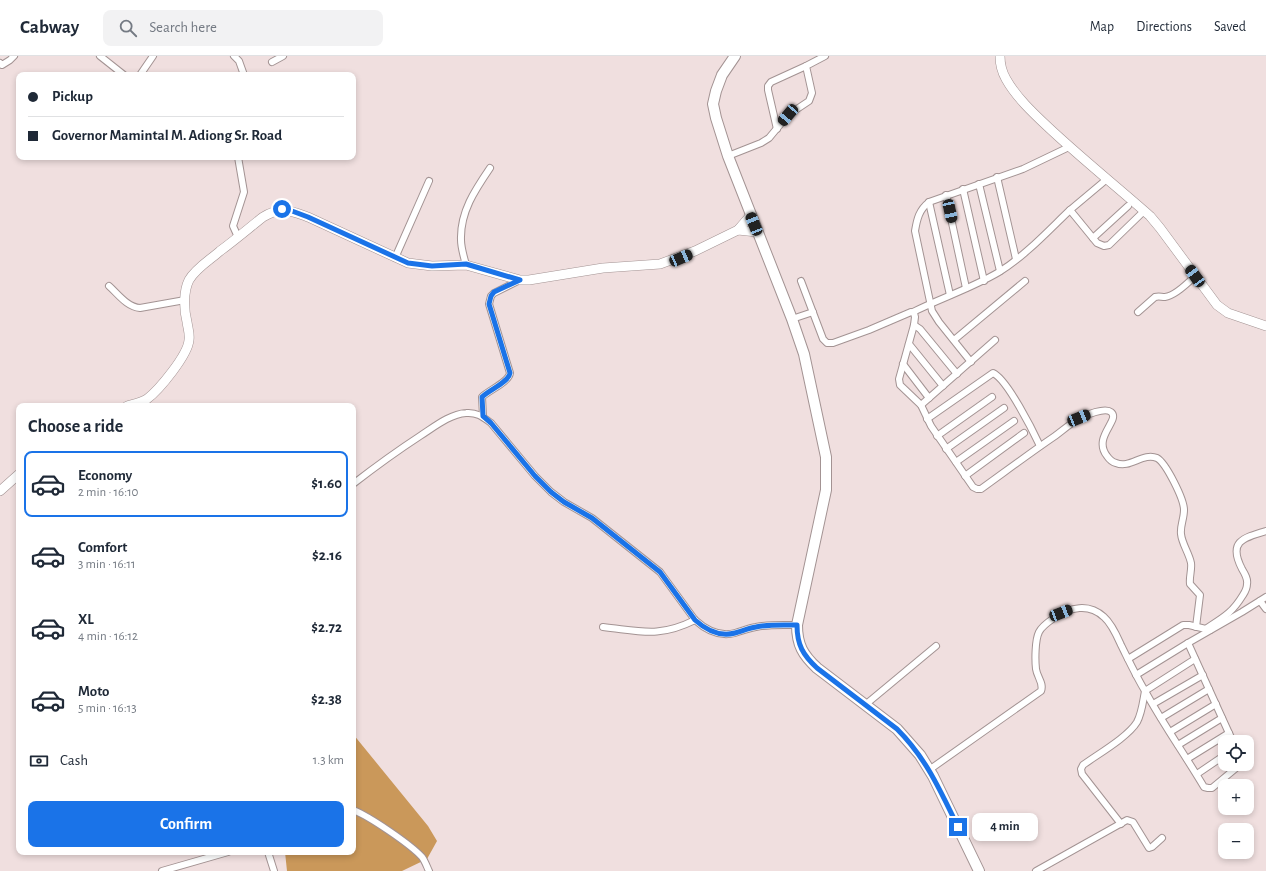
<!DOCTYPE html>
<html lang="en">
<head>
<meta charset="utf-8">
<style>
  body { margin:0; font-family:"Alegreya Sans",sans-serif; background:#f2f2f3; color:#1f2937; height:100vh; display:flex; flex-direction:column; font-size:15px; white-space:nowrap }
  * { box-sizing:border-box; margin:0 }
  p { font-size:13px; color:#747a83 }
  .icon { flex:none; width:22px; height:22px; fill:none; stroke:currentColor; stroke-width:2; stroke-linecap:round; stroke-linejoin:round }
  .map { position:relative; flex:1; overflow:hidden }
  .details { position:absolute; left:16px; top:347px; width:340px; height:452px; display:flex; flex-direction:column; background:#fff; border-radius:8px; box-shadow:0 2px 6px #0003 }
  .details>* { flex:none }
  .guide { position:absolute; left:16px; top:16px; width:340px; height:88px; border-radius:8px; box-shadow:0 2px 6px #0003; display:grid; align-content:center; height:88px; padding:0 12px; background:#fff }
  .tools { position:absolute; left:1218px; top:679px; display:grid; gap:8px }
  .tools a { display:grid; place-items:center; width:36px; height:36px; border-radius:8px; background:#fff; box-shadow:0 2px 6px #0003; font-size:20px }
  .end { position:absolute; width:18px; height:18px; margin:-9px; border:5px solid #1a73e8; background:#fff; box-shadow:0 0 0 2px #fff }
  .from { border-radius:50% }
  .bubble { position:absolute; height:28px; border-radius:8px; background:#fff; box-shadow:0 2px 6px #0003; font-size:13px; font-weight:700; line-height:28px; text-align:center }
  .car { position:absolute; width:12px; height:24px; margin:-12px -6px; border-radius:5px; box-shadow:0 0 3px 1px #0007; background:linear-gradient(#222 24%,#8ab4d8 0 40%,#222 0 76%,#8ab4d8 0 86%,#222 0) }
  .guide b { display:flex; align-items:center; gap:14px; height:38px; font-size:15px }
  .guide b+b { border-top:1px solid #e0e1e3 }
  .guide i { width:10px; height:10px; background:#1f2937 }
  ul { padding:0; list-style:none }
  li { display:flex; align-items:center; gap:12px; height:66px; margin:0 8px 6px; padding:0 4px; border:2px solid transparent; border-radius:8px }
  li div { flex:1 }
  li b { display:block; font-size:15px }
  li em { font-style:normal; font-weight:700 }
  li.active { border-color:#1a73e8 }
  li>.icon { width:36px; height:36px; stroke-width:1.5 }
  h2 { padding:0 12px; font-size:18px; line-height:48px }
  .pay { display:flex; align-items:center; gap:10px; height:44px; padding:0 12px; font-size:15px }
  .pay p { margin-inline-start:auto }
  .button { display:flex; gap:8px; margin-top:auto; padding:8px 12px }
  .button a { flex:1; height:46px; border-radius:8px; background:#1a73e8; color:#fff; font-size:16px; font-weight:700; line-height:46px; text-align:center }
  header { display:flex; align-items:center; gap:24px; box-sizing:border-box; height:56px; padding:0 20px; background:#fff; border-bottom:1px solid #e0e1e3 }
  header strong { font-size:19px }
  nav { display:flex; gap:22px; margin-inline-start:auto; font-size:14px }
  .search { width:280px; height:36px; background:#f2f2f3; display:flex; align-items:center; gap:10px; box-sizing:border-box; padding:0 14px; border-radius:8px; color:#747a83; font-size:15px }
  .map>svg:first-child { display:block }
</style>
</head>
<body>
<header>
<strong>Cabway</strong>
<div class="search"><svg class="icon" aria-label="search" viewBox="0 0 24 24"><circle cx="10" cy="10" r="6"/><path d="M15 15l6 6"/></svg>Search here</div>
<nav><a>Map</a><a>Directions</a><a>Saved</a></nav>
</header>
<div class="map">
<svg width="1266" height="815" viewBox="0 0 1266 815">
  <rect width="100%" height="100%" fill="#f0dfdf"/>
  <!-- forest -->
  <polygon fill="#ca985a" points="353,678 428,770 437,785 427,803 402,815 287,815 285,796 353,796"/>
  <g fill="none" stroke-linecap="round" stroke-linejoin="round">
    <defs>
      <g id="street">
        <polyline points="100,0 124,19"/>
        <polyline points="234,0 239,5 244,19"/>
        <polyline points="272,6 283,0"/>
        <polyline points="0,7 2,9 10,4 14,0"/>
        <polyline points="140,19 153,0"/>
        <polyline points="777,73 768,34 768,30 771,26 806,10"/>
        <polyline points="728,100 761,87 769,82 788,59 809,45 812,37 806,10 825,0"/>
        <polyline points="997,121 1016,203"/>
        <polyline points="1107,123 1070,154 1097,187 1104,190 1109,189 1144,155"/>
        <polyline points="979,128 1000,215"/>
        <polyline points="963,133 984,225"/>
        <polyline points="946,139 966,232"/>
        <polyline points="929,146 950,239"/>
        <polyline points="238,181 233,170 244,136 238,101"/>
        <polyline points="1093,182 1128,150"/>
        <polyline points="395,202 429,125"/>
        <path d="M466,209C464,201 461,192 461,184C460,156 475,134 490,112"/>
        <path d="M801,225L823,283L827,287H833L869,274L911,256L914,257L915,261L914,269L899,323L900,329L921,349L931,370L973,431L977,433H981C1006,415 1030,397 1055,380C1063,374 1071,367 1080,362C1086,359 1105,351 1111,356C1121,364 1092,381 1107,400C1109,403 1112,406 1116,407C1130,413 1143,396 1157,402C1166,407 1184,443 1184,454C1184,463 1180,470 1181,478C1182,488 1189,497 1191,507C1192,514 1189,521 1190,528L1200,539L1196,571"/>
        <path d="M109,230C118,238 127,251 140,252L185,244"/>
        <path d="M913,256C941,242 972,232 999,216C1025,200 1048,175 1070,154"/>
        <path d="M1138,256L1155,241C1159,240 1161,241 1165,241C1174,240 1188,227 1195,220"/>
        <polyline points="792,263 813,256"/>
        <polyline points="914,269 920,273 957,318"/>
        <polyline points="954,284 1025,225"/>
        <polyline points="909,288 943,330"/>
        <path d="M971,306L939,266L932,255L915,175C917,163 919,154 929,146L1023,113L1069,91"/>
        <polyline points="903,308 929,342"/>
        <polyline points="921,349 995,284"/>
        <path d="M483,360L482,341C489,334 509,326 510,317L489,248L491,240L494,237L520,224"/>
        <path d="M927,363L993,317C1007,323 1033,375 1040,390"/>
        <polyline points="937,380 992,341"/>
        <polyline points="946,393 1004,352"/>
        <polyline points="956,406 1014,365"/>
        <polyline points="965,420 1024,377"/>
        <path d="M353,428C375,411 397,395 420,380C434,371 450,358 466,357C477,356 483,361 491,367L535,420L551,436L564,446L592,462L660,516L695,564C706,574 720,581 735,577C742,575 749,572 756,571C770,568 783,569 797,569"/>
        <polyline points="1260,545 1266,553"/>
        <path d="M603,571C641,575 659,582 695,564"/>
        <path d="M1207,572C1224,561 1232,557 1243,539C1245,536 1247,532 1247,528C1248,523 1245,518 1242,513C1228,486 1242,482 1266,475"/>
        <polyline points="1188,587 1233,686"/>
        <polyline points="1128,603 1183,569 1189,569 1210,574"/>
        <polyline points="1136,619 1188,587 1242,556 1266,541"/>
        <polyline points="1153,648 1203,619"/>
        <polyline points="865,649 936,590"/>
        <polyline points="1161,662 1209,633"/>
        <polyline points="1170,676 1216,648"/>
        <polyline points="1178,689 1222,662"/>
        <polyline points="1187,703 1229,677"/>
        <path d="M929,714L1041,635C1044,627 1037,621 1036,613C1035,604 1035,584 1039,576C1042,570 1048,566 1054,562C1070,551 1089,547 1104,561C1112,568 1117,580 1121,589C1129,605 1136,620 1145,635C1163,668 1185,699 1204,731L1208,732H1212L1241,708"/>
        <polyline points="1197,718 1225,699"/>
        <path d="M353,754C369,760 410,788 422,801C425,805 427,811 429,815"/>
        <path d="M1121,768L1082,718L1081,713L1083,709C1098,698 1128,681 1137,666C1142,657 1143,645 1145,635L1195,603"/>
        <polyline points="268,796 274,815"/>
        <polyline points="162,815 228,796"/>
        <polyline points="1036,815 1127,764 1133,766 1149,792 1152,791 1162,782"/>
      </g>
      <g id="secondary">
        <path d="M1000,0C1000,9 1002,16 1006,23C1016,41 1033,57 1048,71C1081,102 1116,130 1150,160L1160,172L1217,249L1228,257L1266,270"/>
        <polyline points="738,174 757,176"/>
        <path d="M127,350C134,348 141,347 147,343C159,334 188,299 189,284C190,278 188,273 187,266C184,254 183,236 189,224C196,212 210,204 220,195C235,184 249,172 263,161C281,150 289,154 308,161L408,207L432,210L466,209L520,224H529L603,212L660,208L695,195L738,174L751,159"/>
        <polyline points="0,435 19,418"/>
      </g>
      <path id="primary" d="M735,0L722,19L716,35L713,48L716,62L728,100L792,263L804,298L826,401V434L797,569C797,589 803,599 817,612L897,673L920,699L933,720L979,815"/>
    </defs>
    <!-- street casing -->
    <use href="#street" stroke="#a39393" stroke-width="8"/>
    <!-- secondary casing -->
    <use href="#secondary" stroke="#a39393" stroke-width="10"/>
    <!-- primary casing -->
    <use href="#primary" stroke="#a39393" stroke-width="12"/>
    <!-- street -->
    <use href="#street" stroke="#fff" stroke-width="6"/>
    <!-- secondary -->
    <use href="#secondary" stroke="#fff" stroke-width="9"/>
    <!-- primary -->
    <use href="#primary" stroke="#fff" stroke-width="10"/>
  </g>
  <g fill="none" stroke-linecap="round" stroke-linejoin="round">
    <!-- route -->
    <path stroke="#1a73e8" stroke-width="5" d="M282,153L292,155L308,161L408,207L432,210L466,208L520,224L494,236L491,240L489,248L510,317C509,326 489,334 482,341L483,360L491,367L535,420L551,436L564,446L592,462L660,516L695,564C706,574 720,581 735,577C742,575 749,572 756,571C770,568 783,569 797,569C797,589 803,599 817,612L897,673C926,702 940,734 958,771"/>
  </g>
</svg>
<div class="tools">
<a><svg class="icon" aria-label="locate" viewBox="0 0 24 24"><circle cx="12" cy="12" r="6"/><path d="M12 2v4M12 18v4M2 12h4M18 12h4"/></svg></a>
<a>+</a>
<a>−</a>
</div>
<i class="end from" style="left:282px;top:153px"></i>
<i class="end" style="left:958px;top:771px"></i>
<div class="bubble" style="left:972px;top:757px;width:66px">4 min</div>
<i class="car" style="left:788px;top:59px;rotate:220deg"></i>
<i class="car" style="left:950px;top:155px;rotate:168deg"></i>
<i class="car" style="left:754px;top:168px;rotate:338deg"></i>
<i class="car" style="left:681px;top:202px;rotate:67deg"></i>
<i class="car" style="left:1195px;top:220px;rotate:324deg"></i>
<i class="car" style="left:1079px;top:362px;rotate:68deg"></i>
<i class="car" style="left:1061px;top:557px;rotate:69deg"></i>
<div class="guide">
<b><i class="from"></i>Pickup</b>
<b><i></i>Governor Mamintal M. Adiong Sr. Road</b>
</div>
<section class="details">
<h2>Choose a ride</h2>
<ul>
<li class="active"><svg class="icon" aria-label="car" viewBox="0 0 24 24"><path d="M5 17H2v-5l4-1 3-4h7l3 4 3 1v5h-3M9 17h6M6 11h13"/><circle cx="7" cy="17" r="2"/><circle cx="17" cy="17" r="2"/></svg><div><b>Economy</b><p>2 min · 16:10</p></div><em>$1.60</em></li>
<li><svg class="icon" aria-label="car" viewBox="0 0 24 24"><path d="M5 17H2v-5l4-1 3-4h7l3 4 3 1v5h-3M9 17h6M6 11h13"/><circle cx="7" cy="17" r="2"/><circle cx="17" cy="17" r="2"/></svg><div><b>Comfort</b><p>3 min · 16:11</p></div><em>$2.16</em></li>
<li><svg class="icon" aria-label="car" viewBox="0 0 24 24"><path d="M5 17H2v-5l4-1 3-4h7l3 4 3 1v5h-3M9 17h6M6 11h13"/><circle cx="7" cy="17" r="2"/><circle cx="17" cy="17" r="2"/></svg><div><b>XL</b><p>4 min · 16:12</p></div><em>$2.72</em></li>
<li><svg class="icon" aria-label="car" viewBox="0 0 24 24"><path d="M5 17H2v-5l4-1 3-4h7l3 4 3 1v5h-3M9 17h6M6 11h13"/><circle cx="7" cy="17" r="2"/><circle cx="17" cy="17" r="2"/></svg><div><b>Moto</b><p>5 min · 16:13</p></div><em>$2.38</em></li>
</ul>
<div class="pay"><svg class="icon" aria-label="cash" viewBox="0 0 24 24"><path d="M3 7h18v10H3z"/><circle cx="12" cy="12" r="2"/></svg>Cash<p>1.3 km</p></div>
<div class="button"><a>Confirm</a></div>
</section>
</div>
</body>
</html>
